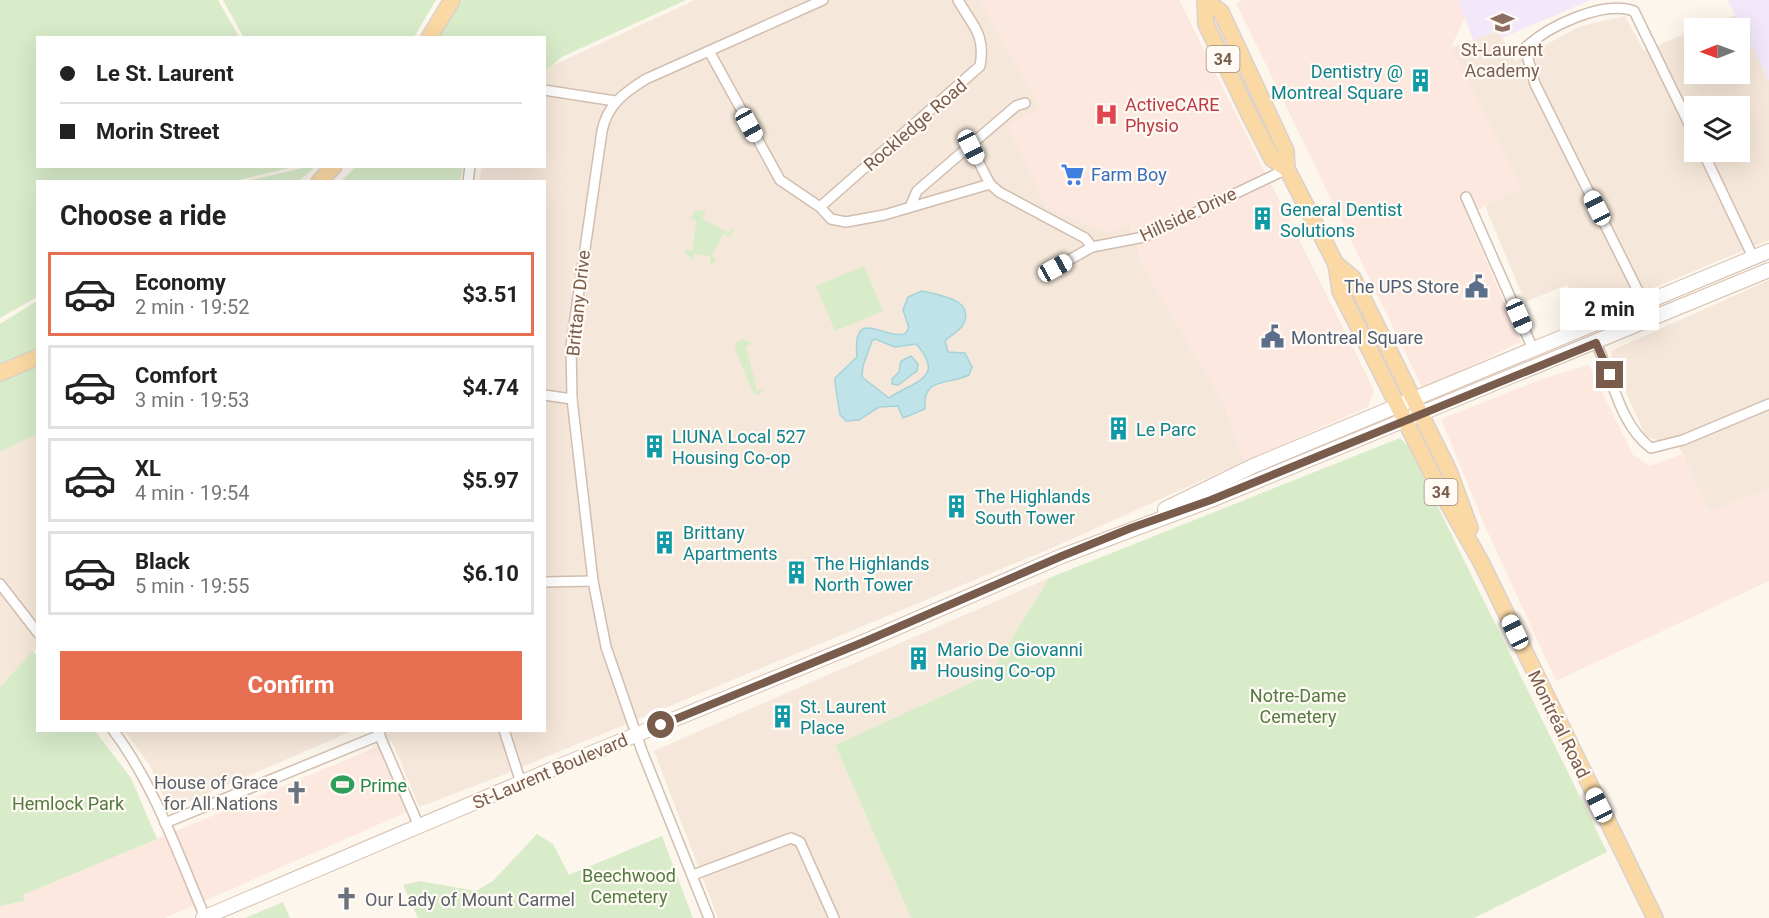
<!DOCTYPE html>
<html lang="en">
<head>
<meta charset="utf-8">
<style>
  body { margin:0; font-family:Roboto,sans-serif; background:#f6f6f6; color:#222; height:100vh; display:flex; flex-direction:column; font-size:22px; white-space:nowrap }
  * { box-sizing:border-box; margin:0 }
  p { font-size:20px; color:#767676 }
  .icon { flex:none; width:33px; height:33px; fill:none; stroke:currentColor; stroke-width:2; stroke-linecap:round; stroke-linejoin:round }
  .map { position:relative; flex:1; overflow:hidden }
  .side { position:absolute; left:36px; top:180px; width:510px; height:552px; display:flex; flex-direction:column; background:#fff; border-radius:0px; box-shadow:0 6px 24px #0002 }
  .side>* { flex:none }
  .banner { position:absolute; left:36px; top:36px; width:510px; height:132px; border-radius:0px; box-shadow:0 6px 24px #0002; display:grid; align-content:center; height:132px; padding:0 24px; background:#fff }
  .needle { width:39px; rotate:269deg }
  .fabs { position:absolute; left:1684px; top:18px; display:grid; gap:12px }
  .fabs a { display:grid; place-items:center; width:66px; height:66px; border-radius:0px; background:#fff; box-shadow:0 6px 24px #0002; font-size:30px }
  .end { position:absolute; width:27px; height:27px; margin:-14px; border:8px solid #7a5c4d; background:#fff; box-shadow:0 0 0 3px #fff }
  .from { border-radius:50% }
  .bubble { position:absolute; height:42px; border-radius:0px; background:#fff; box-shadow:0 6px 24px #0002; font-size:20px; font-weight:700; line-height:42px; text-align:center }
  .car { position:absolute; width:18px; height:36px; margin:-18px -9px; border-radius:8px; box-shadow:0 0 4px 2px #0007; background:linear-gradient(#fff 24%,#345 0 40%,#fff 0 76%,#345 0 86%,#fff 0) }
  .banner b { display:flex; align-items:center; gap:21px; height:57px; font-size:22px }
  .banner b+b { border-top:2px solid #e0e0e0 }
  .banner i { width:15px; height:15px; background:#222 }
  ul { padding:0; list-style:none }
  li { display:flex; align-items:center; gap:18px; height:84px; margin:0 12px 9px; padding:0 12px; border:3px solid #e0e0e0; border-radius:0px }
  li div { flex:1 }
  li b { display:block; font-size:22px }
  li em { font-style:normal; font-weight:700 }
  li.current { border-color:#e76f51 }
  li>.icon { width:54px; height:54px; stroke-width:1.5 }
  h2 { padding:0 24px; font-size:27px; line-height:72px }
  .button { display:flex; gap:12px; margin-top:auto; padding:12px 24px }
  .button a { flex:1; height:69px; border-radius:0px; background:#e76f51; color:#fff; font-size:24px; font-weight:700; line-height:69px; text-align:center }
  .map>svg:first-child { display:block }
</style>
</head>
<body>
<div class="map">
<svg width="1769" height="918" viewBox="0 0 1769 918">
  <rect width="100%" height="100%" fill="#fdf6ec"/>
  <!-- residential -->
  <g fill="#f5e8da" fill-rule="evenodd">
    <polygon points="695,0 980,0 1041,108 1130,224 1141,262 1224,404 1245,461 1052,548 498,777 419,807 392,741 379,746 371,731 544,730 544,182 479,181 482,167 544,166 545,69"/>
    <path d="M1735,15L1769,80V240L1581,318L1567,285L1525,302L1485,206L1520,188L1451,48L1498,31L1515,61L1581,26L1625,16L1644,51L1695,30V74H1740V28H1700ZM1695,106H1740V152H1695Z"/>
    <polygon points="1769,280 1769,489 1709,512 1674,436 1661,441 1646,437 1613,364 1611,351"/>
    <polygon points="37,434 37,647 0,687 0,452"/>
    <polygon points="1049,578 990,674 835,745 911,918 718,918 654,751"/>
    <polygon points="125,731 352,731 169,810 150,766"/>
  </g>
  <!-- commercial -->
  <g fill="#fde8e0">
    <polygon points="980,0 1179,0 1374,390 1368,407 1245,461 1224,404 1141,262 1130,224 1107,233 1046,207 1008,125 1041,108"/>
    <polygon points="1243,0 1458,0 1465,16 1451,48 1521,188 1467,215 1521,342 1423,389 1236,3"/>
    <polygon points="1589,365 1633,455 1650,466 1682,454 1709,512 1769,489 1769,581 1556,681 1485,526 1441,419 1545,378"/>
    <polygon points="379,746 407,812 165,918 0,918 0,906 25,901 23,895"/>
  </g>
  <!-- education -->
  <g fill="#f3e8fa">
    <polygon points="1458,0 1591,0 1502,38 1498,31 1473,40"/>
    <polygon points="1728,0 1769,0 1769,80 1735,15"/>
  </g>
  <!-- green -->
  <g fill="#d8ecc9">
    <polygon points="0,0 218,0 239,37 38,38 38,166 293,167 235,181 38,182 37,297 0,318"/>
    <polygon points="223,0 436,0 414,37 244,38"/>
    <polygon points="462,0 686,0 562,57 545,71 544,38 440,37"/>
    <polygon points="357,166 463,166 463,167 460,181 341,181"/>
    <polygon points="307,167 315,167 299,181 246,181"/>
    <polygon points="702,210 706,212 702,218 729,233 733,227 734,230 730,237 723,234 712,255 717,260 710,265 710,256 694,254 693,261 685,253 685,250 692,251 696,224 696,220 690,218 695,211"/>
    <polygon points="864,266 883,311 835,331 816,286"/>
    <polygon points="37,301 37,434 0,452 0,324"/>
    <polygon points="742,339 753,344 746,346 757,391 764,390 759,395 754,394 735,350 736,343"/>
    <polygon points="1400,438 1408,446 1607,852 1474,918 911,918 835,745 990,674 1049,578"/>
    <polygon points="33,651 37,656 38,730 95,731 131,778 157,839 23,895 25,901 0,906 0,687"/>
    <polygon points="537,834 553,844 569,875 662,836 693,918 418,918 403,885 420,881 476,891 493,881"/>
    <polygon points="283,902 290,918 245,918"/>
  </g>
  <!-- water -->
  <g fill="#bfe3e8" stroke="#a5d3da" stroke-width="1.5" fill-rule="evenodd">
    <path d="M922,291C938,295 976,299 963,325C959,331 950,336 945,341L948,352L965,353L972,367L969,375C945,386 922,377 925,409L903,418L898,406L879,407L859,420L846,421L840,415L835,383V378L857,357C852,305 883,340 905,334L909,328L903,310L908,297ZM875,339L895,347L916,344C947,379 913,381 889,398L862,377L863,366L872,341Z"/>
    <polygon points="911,356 918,364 917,371 898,385 892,384 892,379 899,372 901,361"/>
  </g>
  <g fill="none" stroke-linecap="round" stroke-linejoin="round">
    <defs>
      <g id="minor">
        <polyline points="709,51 780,180 820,207 831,219 846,222 884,215 990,184"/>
        <polyline points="544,90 615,101"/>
        <polyline points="971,147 990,184 999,192 1085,238 1092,247"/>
        <polyline points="1703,152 1753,257"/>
        <polyline points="468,182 470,166"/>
        <polyline points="1466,197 1533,349"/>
        <path d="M820,207L980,66C986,34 972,25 958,0"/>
        <polyline points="910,207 917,191 1016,106 1025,103"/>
        <polyline points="1055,268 1092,247 1144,237 1287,169"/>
        <path d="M1644,303L1535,84L1525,48C1548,26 1603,0 1634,11L1695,136"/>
        <path d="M1596,343C1613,378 1619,424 1651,448L1683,440L1769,404"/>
        <polyline points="544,395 572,399"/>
        <polyline points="544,582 593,581"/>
        <polyline points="0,584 38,633"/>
        <path d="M113,730C155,786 178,854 205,917"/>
        <polyline points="504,730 521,783"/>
        <polyline points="378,732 419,826"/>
        <polyline points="165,823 380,735"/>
        <polyline points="693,875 791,838 800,842 834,918"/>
        <path d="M709,918L642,751L606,647L593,581L572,399L571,346L602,131C607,105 625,92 646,79L823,0"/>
      </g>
      <g id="secondary">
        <polyline points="1165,509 1253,466 1769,251"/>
        <polyline points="203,918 567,763 866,641 1062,556 1211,500 1769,270"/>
      </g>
      <g id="primary">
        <polyline points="1205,0 1221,12 1286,151 1287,169 1336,264 1353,278 1449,471 1470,528"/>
        <polyline points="1205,0 1206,24 1250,116 1272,159 1287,169"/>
        <polyline points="429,38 452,0"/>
        <polyline points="319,182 334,166"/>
        <polyline points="1336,264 1340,291 1439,488 1481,562 1655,918"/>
        <polyline points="0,373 38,357"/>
      </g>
    </defs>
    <!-- minor casing -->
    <use href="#minor" stroke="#d1beb0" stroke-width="12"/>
    <!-- secondary casing -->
    <use href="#secondary" stroke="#d6c0b0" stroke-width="16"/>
    <!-- primary casing -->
    <use href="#primary" stroke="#dad1cd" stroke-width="18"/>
    <!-- minor -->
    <use href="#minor" stroke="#fff" stroke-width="9"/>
    <!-- secondary -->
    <use href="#secondary" stroke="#fff" stroke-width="14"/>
    <!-- primary -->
    <use href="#primary" stroke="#fbd9a5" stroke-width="15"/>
  </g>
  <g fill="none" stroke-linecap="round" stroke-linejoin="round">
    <!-- route -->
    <polyline stroke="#7a5c4d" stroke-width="8" points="661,725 866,641 1062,556 1131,528 1211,500 1596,343 1610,375"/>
  </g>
  <!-- icons -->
  <defs>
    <symbol id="school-bare" viewBox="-9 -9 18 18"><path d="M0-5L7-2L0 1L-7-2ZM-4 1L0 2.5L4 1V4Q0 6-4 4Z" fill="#8d6e63" stroke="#fffaf3" stroke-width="2.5" paint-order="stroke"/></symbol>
    <symbol id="building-bare" viewBox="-9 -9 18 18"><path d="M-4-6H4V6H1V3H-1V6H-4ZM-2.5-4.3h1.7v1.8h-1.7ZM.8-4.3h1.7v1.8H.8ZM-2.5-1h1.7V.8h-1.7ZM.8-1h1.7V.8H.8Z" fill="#0f9aa8" stroke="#fffaf3" stroke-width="2.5" paint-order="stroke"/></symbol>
    <symbol id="hospital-bare" viewBox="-9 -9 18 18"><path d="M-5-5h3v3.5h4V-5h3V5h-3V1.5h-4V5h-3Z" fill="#e0444e" stroke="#fffaf3" stroke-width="2.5" paint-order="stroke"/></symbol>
    <symbol id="supermarket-bare" viewBox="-9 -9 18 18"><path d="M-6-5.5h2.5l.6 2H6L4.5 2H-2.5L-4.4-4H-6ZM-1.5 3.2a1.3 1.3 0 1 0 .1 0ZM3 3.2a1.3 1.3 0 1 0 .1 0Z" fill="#3f7fe0" stroke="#fffaf3" stroke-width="2.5" paint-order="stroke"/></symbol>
    <symbol id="civic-bare" viewBox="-9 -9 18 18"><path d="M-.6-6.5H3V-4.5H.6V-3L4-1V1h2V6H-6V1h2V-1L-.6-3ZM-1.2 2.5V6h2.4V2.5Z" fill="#5c6f8a" stroke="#fffaf3" stroke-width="2.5" paint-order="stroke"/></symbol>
    <symbol id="stadium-bare" viewBox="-9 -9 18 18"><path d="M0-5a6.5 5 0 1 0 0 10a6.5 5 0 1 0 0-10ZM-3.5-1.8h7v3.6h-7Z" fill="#2e9e5b" stroke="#fffaf3" stroke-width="2.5" paint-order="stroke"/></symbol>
    <symbol id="church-bare" viewBox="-9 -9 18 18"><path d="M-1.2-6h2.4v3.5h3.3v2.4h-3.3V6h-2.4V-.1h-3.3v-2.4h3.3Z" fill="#6b7280" stroke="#fffaf3" stroke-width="2.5" paint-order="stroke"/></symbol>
  </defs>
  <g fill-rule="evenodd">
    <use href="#school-bare" x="1486" y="6" width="33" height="33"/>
    <use href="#building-bare" x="1404" y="64" width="33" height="33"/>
    <use href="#hospital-bare" x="1090" y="98" width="33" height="33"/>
    <use href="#supermarket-bare" x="1056" y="158" width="33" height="33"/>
    <use href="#building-bare" x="1246" y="202" width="33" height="33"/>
    <use href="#civic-bare" x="1460" y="270" width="33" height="33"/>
    <use href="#civic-bare" x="1256" y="320" width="33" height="33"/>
    <use href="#building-bare" x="1102" y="412" width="33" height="33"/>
    <use href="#building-bare" x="638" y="430" width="33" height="33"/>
    <use href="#building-bare" x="940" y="490" width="33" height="33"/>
    <use href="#building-bare" x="648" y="526" width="33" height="33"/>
    <use href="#building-bare" x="780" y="556" width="33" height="33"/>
    <use href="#building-bare" x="902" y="642" width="33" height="33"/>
    <use href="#building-bare" x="766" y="700" width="33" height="33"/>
    <use href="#stadium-bare" x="326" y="768" width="33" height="33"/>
    <use href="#church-bare" x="280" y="776" width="33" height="33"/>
    <use href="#church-bare" x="330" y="882" width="33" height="33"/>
  </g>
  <g text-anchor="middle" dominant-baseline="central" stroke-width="4.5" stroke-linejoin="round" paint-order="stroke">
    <!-- shield labels -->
    <g fill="#fffaf3" stroke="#a28b7f" stroke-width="1.5">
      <rect x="1206.5" y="46" width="33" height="26" rx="4.5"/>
      <rect x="1424.5" y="479" width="33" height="26" rx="4.5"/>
    </g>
    <g font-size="16" font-weight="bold" fill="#7a5c4d">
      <text x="1223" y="59">34</text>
      <text x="1441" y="492">34</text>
    </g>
    <!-- education labels -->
    <g font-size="18" fill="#785e54" stroke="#fffaf3">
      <text x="1502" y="49">St-Laurent<tspan x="1502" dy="21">Academy</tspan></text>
    </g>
    <!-- culture labels -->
    <g font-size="18" fill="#0d838f" stroke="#fffaf3" text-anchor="start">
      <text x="1403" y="71" text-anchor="end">Dentistry @<tspan x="1403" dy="21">Montreal Square</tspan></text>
      <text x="1280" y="209">General Dentist<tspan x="1280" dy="21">Solutions</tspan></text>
      <text x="1136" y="429">Le Parc</text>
      <text x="672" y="436">LIUNA Local 527<tspan x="672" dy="21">Housing Co-op</tspan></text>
      <text x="975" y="496">The Highlands<tspan x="975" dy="21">South Tower</tspan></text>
      <text x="683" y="532">Brittany<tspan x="683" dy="21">Apartments</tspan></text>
      <text x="814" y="563">The Highlands<tspan x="814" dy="21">North Tower</tspan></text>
      <text x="937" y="649">Mario De Giovanni<tspan x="937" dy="21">Housing Co-op</tspan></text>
      <text x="800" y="706">St. Laurent<tspan x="800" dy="21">Place</tspan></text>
    </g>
    <!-- health labels -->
    <g font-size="18" fill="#be3a42" stroke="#fffaf3" text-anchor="start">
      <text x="1125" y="104">ActiveCARE<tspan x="1125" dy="21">Physio</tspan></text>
    </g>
    <!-- street labels -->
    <g font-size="18" fill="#7a5c4d" stroke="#fffaf3">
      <text transform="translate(915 125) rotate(-41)">Rockledge Road</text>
      <text transform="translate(1188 214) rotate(-25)">Hillside Drive</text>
      <text transform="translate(578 303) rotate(-84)">Brittany Drive</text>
      <text transform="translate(1559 724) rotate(64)">Montréal Road</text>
      <text transform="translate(550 771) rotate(-23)">St-Laurent Boulevard</text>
    </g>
    <!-- shop labels -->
    <g font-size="18" fill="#366cbe" stroke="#fffaf3" text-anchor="start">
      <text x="1091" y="174">Farm Boy</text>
    </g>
    <!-- service labels -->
    <g font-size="18" fill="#4e5e75" stroke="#fffaf3" text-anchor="end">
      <text x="1459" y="286">The UPS Store</text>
      <text x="1291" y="337" text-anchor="start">Montreal Square</text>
    </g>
    <!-- park labels -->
    <g font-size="18" fill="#537a41" stroke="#fffaf3">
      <text x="1298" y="695">Notre-Dame<tspan x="1298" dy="21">Cemetery</tspan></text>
      <text x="68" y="803">Hemlock Park</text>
      <text x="629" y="875">Beechwood<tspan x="629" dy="21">Cemetery</tspan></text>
    </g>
    <!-- worship labels -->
    <g font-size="18" fill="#5b616d" stroke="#fffaf3" text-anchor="end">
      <text x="278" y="782">House of Grace<tspan x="278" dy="21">for All Nations</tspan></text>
      <text x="365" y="899" text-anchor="start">Our Lady of Mount Carmel</text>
    </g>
    <!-- leisure labels -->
    <g font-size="18" fill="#27864d" stroke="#fffaf3" text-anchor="start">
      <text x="360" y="785">Prime</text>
    </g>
  </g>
</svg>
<div class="fabs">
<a><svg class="needle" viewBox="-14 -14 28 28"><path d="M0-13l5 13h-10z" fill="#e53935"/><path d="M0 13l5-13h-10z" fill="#767676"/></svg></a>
<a><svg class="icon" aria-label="layers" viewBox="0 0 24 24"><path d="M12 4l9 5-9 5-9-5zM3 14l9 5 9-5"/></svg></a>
</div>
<i class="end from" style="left:661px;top:725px"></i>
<i class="end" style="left:1610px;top:375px"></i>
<div class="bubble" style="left:1560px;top:288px;width:99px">2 min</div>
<i class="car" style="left:749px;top:125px;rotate:151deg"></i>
<i class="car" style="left:971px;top:147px;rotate:153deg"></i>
<i class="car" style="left:1597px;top:208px;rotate:333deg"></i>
<i class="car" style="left:1055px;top:268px;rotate:61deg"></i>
<i class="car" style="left:1519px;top:316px;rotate:156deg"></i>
<i class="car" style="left:1515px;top:632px;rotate:334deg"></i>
<i class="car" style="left:1599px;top:805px;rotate:334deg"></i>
<div class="banner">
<b><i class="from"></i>Le St. Laurent</b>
<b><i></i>Morin Street</b>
</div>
<section class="side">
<h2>Choose a ride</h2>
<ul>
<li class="current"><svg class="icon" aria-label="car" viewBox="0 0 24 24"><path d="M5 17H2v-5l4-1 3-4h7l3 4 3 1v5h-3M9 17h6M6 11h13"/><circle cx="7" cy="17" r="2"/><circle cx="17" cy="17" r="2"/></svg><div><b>Economy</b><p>2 min · 19:52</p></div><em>$3.51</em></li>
<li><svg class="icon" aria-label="car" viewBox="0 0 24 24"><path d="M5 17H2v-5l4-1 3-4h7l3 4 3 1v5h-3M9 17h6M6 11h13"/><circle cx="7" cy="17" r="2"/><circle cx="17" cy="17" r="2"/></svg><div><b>Comfort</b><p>3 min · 19:53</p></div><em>$4.74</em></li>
<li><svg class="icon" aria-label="car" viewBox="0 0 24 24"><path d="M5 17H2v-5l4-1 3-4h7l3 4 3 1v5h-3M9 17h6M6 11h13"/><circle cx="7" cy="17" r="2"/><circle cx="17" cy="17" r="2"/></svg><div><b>XL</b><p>4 min · 19:54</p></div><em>$5.97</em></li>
<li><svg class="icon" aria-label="car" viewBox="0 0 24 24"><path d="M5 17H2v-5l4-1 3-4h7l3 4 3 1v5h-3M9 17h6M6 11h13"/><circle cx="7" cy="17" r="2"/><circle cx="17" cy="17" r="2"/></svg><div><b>Black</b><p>5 min · 19:55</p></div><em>$6.10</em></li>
</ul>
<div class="button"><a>Confirm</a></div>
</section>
</div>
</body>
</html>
